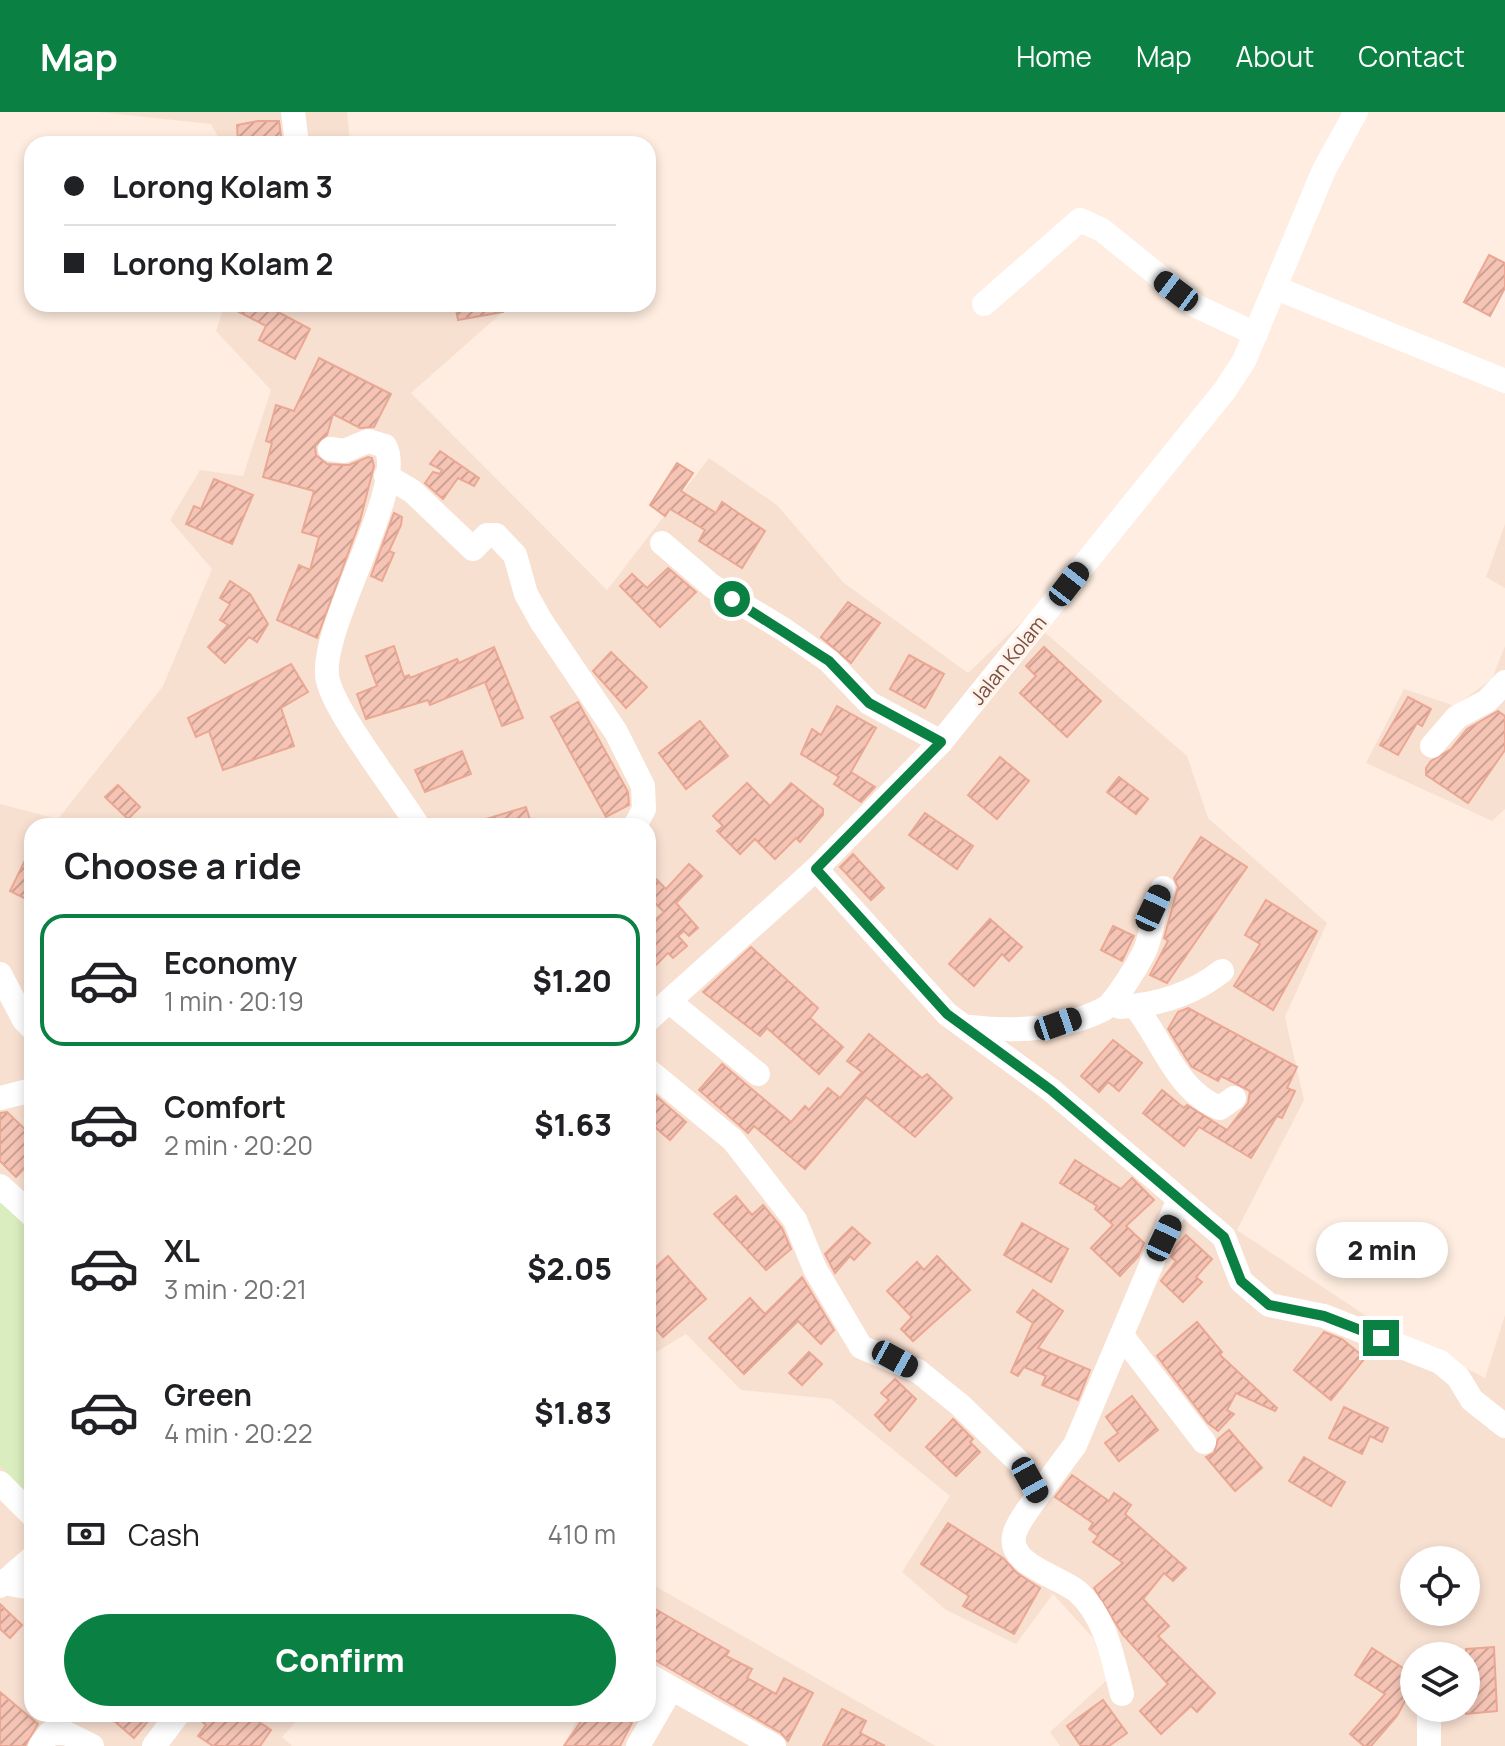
<!DOCTYPE html>
<html lang="en">
<head>
<meta charset="utf-8">
<style>
  body { margin:0; font-family:Manrope,sans-serif; background:#f6f6f6; color:#202124; height:100vh; display:flex; flex-direction:column; font-size:30px; white-space:nowrap }
  * { box-sizing:border-box; margin:0 }
  p { font-size:26px; color:#757577 }
  .icon { flex:none; width:44px; height:44px; fill:none; stroke:currentColor; stroke-width:2; stroke-linecap:round; stroke-linejoin:round }
  .map { position:relative; flex:1; overflow:hidden }
  .panel { position:absolute; left:24px; top:706px; width:632px; height:904px; display:flex; flex-direction:column; background:#fff; border-radius:24px; box-shadow:0 4px 12px #0003 }
  .panel>* { flex:none }
  .banner { position:absolute; left:24px; top:24px; width:632px; height:176px; border-radius:24px; box-shadow:0 4px 12px #0003; display:grid; align-content:center; height:176px; padding:0 40px; background:#fff }
  .controls { position:absolute; left:1400px; top:1434px; display:grid; gap:16px }
  .controls a { display:grid; place-items:center; width:80px; height:80px; border-radius:50%; background:#fff; box-shadow:0 4px 12px #0003; font-size:40px }
  .end { position:absolute; width:36px; height:36px; margin:-18px; border:10px solid #0b8043; background:#fff; box-shadow:0 0 0 4px #fff }
  .from { border-radius:50% }
  .bubble { position:absolute; height:56px; border-radius:28px; background:#fff; box-shadow:0 4px 12px #0003; font-size:26px; font-weight:800; line-height:56px; text-align:center }
  .car { position:absolute; width:24px; height:48px; margin:-24px -12px; border-radius:10px; box-shadow:0 0 6px 2px #0007; background:linear-gradient(#222 24%,#8ab4d8 0 40%,#222 0 76%,#8ab4d8 0 86%,#222 0) }
  .banner b { display:flex; align-items:center; gap:28px; height:76px; font-size:30px }
  .banner b+b { border-top:2px solid #e0e0e0 }
  .banner i { width:20px; height:20px; background:#202124 }
  ul { padding:0; list-style:none }
  li { display:flex; align-items:center; gap:24px; height:132px; margin:0 16px 12px; padding:0 24px; border:4px solid transparent; border-radius:24px }
  li div { flex:1 }
  li b { display:block; font-size:30px }
  li em { font-style:normal; font-weight:800 }
  li.on { border-color:#0b8043 }
  li>.icon { width:72px; height:72px; stroke-width:1.5 }
  h2 { padding:0 40px; font-size:36px; line-height:96px }
  .pay { display:flex; align-items:center; gap:20px; height:88px; padding:0 40px; font-size:30px }
  .pay p { margin-inline-start:auto }
  .primary-button { display:flex; gap:16px; margin-top:auto; padding:16px 40px }
  .primary-button a { flex:1; height:92px; border-radius:48px; background:#0b8043; color:#fff; font-size:32px; font-weight:800; line-height:92px; text-align:center }
  header { display:flex; align-items:center; gap:48px; box-sizing:border-box; height:112px; padding:0 40px; background:#0b8043; color:#fff }
  header strong { font-size:38px }
  nav { display:flex; gap:44px; margin-inline-start:auto; font-size:28px }
  .map>svg:first-child { display:block }
</style>
</head>
<body>
<header>
<strong>Map</strong>
<nav><a>Home</a><a>Map</a><a>About</a><a>Contact</a></nav>
</header>
<div class="map">
<svg width="1505" height="1634" viewBox="0 0 1505 1634">
  <defs>
    <pattern id="building-hatch" width="6" height="6" patternUnits="userSpaceOnUse" patternTransform="scale(2)"><rect width="6" height="6" fill="#f6c4b5"/><path d="M-1 1l2-2M0 6l6-6M5 7l2-2" fill="none" stroke="#cca295"/></pattern>
  </defs>
  <rect width="100%" height="100%" fill="#feede0"/>
  <!-- residential -->
  <g fill="#f8e0d1" fill-rule="evenodd">
    <polygon points="98,0 347,0 350,32 222,32 211,12"/>
    <path d="M225,192H503L505,198L411,281L607,478L709,346L777,393L844,471L968,561L1027,505L1187,644L1208,706L1327,811L1285,905L1304,988L1237,1118L1368,1205L1485,1266L1505,1203V1634H1060L1050,1620L1107,1568L1094,1527L1053,1482L1016,1532L946,1498L902,1460L950,1384L831,1287L741,1278L686,1222L648,1245V714H32V1602H303L282,1625L292,1634H0V692L58,707L163,574L212,457L170,408L200,358L243,364L271,278L216,219ZM1414,1448H1466V1500H1414ZM1414,1544H1466V1596H1414Z"/>
    <polygon points="1505,412 1505,476 1486,465"/>
    <polygon points="1505,534 1505,697 1492,709 1366,651 1404,577 1455,594 1492,567"/>
    <polygon points="648,1470 936,1634 563,1634 580,1602 648,1602"/>
  </g>
  <!-- park -->
  <polygon fill="#d9edbe" points="0,1086 32,1118 32,1386 0,1354"/>
  <!-- building -->
  <g fill="url(#building-hatch)" stroke="#eaa794" stroke-width="2">
    <polygon points="258,9 279,9 282,32 238,32 237,13"/>
    <polygon points="1489,143 1505,151 1505,176 1490,204 1464,190"/>
    <polygon points="224,192 263,192 310,217 295,247 259,228 266,214"/>
    <polygon points="455,192 503,192 503,200 458,208"/>
    <polygon points="319,246 391,282 374,315 360,316 333,302 327,323 315,334 316,343 327,352 349,353 368,345 372,346 374,354 360,409 317,526 277,508 299,453 310,458 319,425 302,420 314,379 263,365 272,331 266,329 276,293 294,299"/>
    <polygon points="440,339 479,366 474,374 458,366 443,387 425,371 433,360 440,362 442,358 430,352"/>
    <polygon points="677,351 693,361 681,379 716,401 722,390 765,419 742,456 699,429 705,418 670,397 665,404 650,393"/>
    <polygon points="214,367 253,383 232,432 186,412 194,394 201,397"/>
    <polygon points="394,401 402,405 401,413 389,439 394,441 382,469 371,464"/>
    <polygon points="668,456 696,480 660,515 620,474 632,462 647,476"/>
    <polygon points="230,469 250,482 268,512 257,530 249,525 225,551 208,535 228,513 220,508 230,492 220,486"/>
    <polygon points="848,490 880,511 851,551 821,525"/>
    <polygon points="394,534 404,565 409,563 410,566 457,547 459,551 494,535 523,606 502,614 485,570 430,593 428,588 366,607 357,582 377,574 366,544"/>
    <polygon points="1044,535 1101,589 1067,625 1020,581 1036,564 1026,554"/>
    <polygon points="611,540 647,575 626,596 593,559"/>
    <polygon points="909,543 944,562 925,596 890,577"/>
    <polygon points="291,552 308,580 281,596 294,634 223,658 209,619 196,625 188,606"/>
    <polygon points="1408,585 1431,597 1422,614 1417,611 1398,643 1380,633"/>
    <polygon points="578,590 628,680 629,693 606,705 551,605"/>
    <polygon points="837,594 876,616 851,660 875,675 861,690 834,672 839,665 801,642 812,617 821,623"/>
    <polygon points="1498,599 1505,604 1505,638 1468,691 1426,663 1426,656 1431,649 1451,637 1467,617"/>
    <polygon points="700,609 728,644 686,677 659,641"/>
    <polygon points="462,639 471,662 425,680 415,658"/>
    <polygon points="1000,645 1029,669 997,707 968,683"/>
    <polygon points="1119,665 1148,687 1136,702 1107,680"/>
    <polygon points="747,671 770,694 791,671 823,697 823,703 800,730 796,726 775,747 755,727 740,742 717,719 723,714 713,704"/>
    <polygon points="118,673 140,695 128,707 105,685"/>
    <polygon points="526,695 532,714 477,714 476,710"/>
    <polygon points="925,701 973,734 957,757 909,723"/>
    <polygon points="1201,725 1247,755 1167,871 1150,863 1168,829 1164,826 1178,775 1174,766"/>
    <polygon points="32,734 32,790 10,779"/>
    <polygon points="853,742 884,776 871,788 840,755"/>
    <polygon points="689,752 702,764 676,791 698,816 689,824 684,819 678,824 687,834 673,846 668,841 648,861 648,814 664,800 648,784 648,759 666,777"/>
    <polygon points="1266,788 1317,819 1273,898 1234,874 1260,832 1245,823"/>
    <polygon points="990,807 1022,835 1009,849 1002,842 974,874 949,852"/>
    <polygon points="1113,814 1134,824 1122,849 1101,838"/>
    <polygon points="751,835 818,896 810,906 843,935 819,962 767,916 760,924 703,880"/>
    <polygon points="1188,896 1297,955 1287,976 1295,979 1282,1006 1277,1004 1251,1046 1199,1015 1184,1034 1143,1001 1162,978 1184,996 1187,993 1227,1018 1248,991 1250,979 1221,964 1218,969 1192,955 1184,943 1168,917 1178,900"/>
    <polygon points="869,922 922,966 927,962 952,986 915,1025 866,985 805,1057 754,1014 748,1021 699,978 722,952 791,1010 805,994 809,998 828,976 840,986 862,960 847,949"/>
    <polygon points="1113,928 1142,951 1119,979 1108,970 1099,980 1081,964"/>
    <polygon points="648,977 686,1010 670,1028 648,1009"/>
    <polygon points="7,1000 32,1024 32,1048 16,1065 0,1049 0,1001"/>
    <polygon points="1075,1048 1121,1077 1132,1066 1154,1088 1126,1114 1144,1131 1138,1145 1120,1164 1091,1136 1113,1113 1095,1097 1097,1094 1060,1071"/>
    <polygon points="736,1084 752,1103 763,1093 782,1116 791,1137 766,1158 714,1102"/>
    <polygon points="1022,1111 1068,1137 1051,1170 1004,1143"/>
    <polygon points="852,1115 870,1131 854,1148 850,1144 835,1161 825,1142"/>
    <polygon points="1186,1123 1212,1147 1196,1165 1202,1170 1183,1190 1161,1169 1176,1149 1171,1145 1175,1135"/>
    <polygon points="668,1144 706,1187 663,1225 648,1208 648,1162"/>
    <polygon points="937,1144 970,1178 913,1229 901,1217 912,1205 887,1179 917,1150 924,1158"/>
    <polygon points="802,1165 834,1218 821,1232 798,1209 744,1262 709,1226 750,1186 765,1202"/>
    <polygon points="1033,1178 1063,1199 1038,1236 1090,1258 1078,1288 1042,1273 1046,1264 1024,1255 1018,1264 1011,1260 1033,1211 1017,1200"/>
    <polygon points="1197,1210 1222,1240 1220,1243 1277,1296 1275,1299 1236,1281 1227,1298 1234,1302 1218,1319 1208,1311 1157,1244"/>
    <polygon points="1324,1220 1342,1227 1365,1246 1331,1288 1294,1258"/>
    <polygon points="809,1240 822,1252 802,1273 789,1261"/>
    <polygon points="895,1267 916,1287 890,1319 875,1303 889,1288 881,1281"/>
    <polygon points="1132,1284 1158,1318 1119,1349 1105,1331 1118,1321 1106,1305"/>
    <polygon points="1344,1295 1388,1316 1382,1330 1370,1324 1362,1342 1329,1326"/>
    <polygon points="953,1307 973,1327 970,1330 980,1340 956,1364 926,1335"/>
    <polygon points="1229,1318 1262,1356 1235,1379 1206,1345 1214,1341 1218,1327"/>
    <polygon points="1304,1345 1345,1370 1331,1394 1289,1369"/>
    <polygon points="1072,1363 1109,1389 1114,1381 1131,1393 1125,1402 1186,1456 1173,1469 1164,1461 1143,1487 1169,1514 1158,1524 1215,1581 1197,1600 1191,1594 1161,1622 1140,1599 1168,1572 1123,1523 1094,1476 1123,1451 1093,1430 1098,1424 1089,1417 1093,1411 1055,1385"/>
    <polygon points="948,1411 1003,1446 1017,1461 1040,1476 1014,1522 963,1494 969,1484 921,1452"/>
    <polygon points="0,1492 22,1513 10,1526 0,1517"/>
    <polygon points="648,1493 729,1539 726,1544 752,1557 747,1566 776,1582 784,1566 813,1581 788,1629 781,1621 648,1544"/>
    <polygon points="1494,1535 1497,1599 1466,1602 1466,1537"/>
    <polygon points="1372,1536 1414,1563 1414,1572 1397,1604 1371,1634 1364,1634 1350,1622 1385,1582 1355,1563"/>
    <polygon points="0,1580 38,1612 25,1634 0,1634"/>
    <polygon points="1103,1588 1127,1621 1109,1634 1081,1634 1067,1614"/>
    <polygon points="842,1597 866,1609 860,1621 885,1634 823,1634"/>
    <polygon points="106,1602 154,1602 134,1626"/>
    <polygon points="193,1602 247,1602 271,1618 260,1634 213,1634 198,1624 206,1613"/>
    <polygon points="586,1602 615,1602 632,1611 620,1634 564,1634"/>
  </g>
  <g fill="none" stroke-linecap="round" stroke-linejoin="round">
    <!-- minor -->
    <g stroke="#fff" stroke-width="24">
      <polyline points="293,0 297,32"/>
      <polyline points="1276,176 1505,269"/>
      <polyline points="984,192 1080,108 1102,118 1196,194 1256,222"/>
      <path d="M330,337L344,339L368,329L385,334C409,375 315,521 328,569C337,604 396,678 418,714"/>
      <polyline points="386,364 412,379 473,437 487,423 496,423 515,443 526,482 541,509 616,620 643,674 644,697 635,714"/>
      <polyline points="662,431 712,474 783,517 829,549 869,591 941,630"/>
      <polyline points="1432,634 1457,605 1487,589 1505,570"/>
      <polyline points="816,757 947,902 1051,978 1224,1125 1241,1169 1269,1193 1324,1204 1440,1250 1458,1265 1472,1288 1505,1314"/>
      <polyline points="0,862 24,908 32,916"/>
      <polyline points="670,890 758,962"/>
      <path d="M1135,894C1162,928 1177,980 1220,996L1234,986"/>
      <path d="M1120,895C1158,893 1193,882 1222,859"/>
      <polyline points="648,908 816,757 941,630 1225,278 1244,249 1324,58 1356,0"/>
      <path d="M970,915C1014,920 1063,918 1104,897C1115,891 1141,848 1146,836C1153,816 1154,796 1163,776"/>
      <path d="M648,958L733,1028L795,1108L815,1157L861,1235L918,1259L960,1293L1021,1352L1038,1383C1031,1394 1019,1408 1015,1420C1004,1453 1060,1464 1078,1480C1106,1505 1113,1548 1122,1582"/>
      <polyline points="0,986 32,978"/>
      <polyline points="0,1074 32,1103"/>
      <polyline points="1123,1225 1204,1330"/>
      <polyline points="0,1371 32,1403"/>
      <polyline points="1038,1383 1075,1333 1179,1087"/>
      <polyline points="4,1471 32,1476"/>
      <polyline points="0,1474 32,1446"/>
      <polyline points="648,1563 774,1634"/>
      <polyline points="1429,1596 1429,1634"/>
      <polyline points="40,1634 50,1621 66,1621 92,1634"/>
      <polyline points="154,1634 178,1602"/>
      <polyline points="638,1634 671,1577"/>
    </g>
  </g>
  <g fill="none" stroke-linecap="round" stroke-linejoin="round">
    <!-- route -->
    <polyline stroke="#0b8043" stroke-width="10" points="732,487 829,549 869,591 941,630 816,757 947,902 1051,978 1224,1125 1241,1169 1269,1193 1324,1204 1381,1226"/>
  </g>
  <g text-anchor="middle" dominant-baseline="central" stroke-width="6" stroke-linejoin="round" paint-order="stroke">
    <!-- street labels -->
    <g font-size="20" fill="#774f45" stroke="#fff2e8">
      <text transform="translate(1008 548) rotate(-51)">Jalan Kolam</text>
    </g>
  </g>
</svg>
<div class="controls">
<a><svg class="icon" aria-label="locate" viewBox="0 0 24 24"><circle cx="12" cy="12" r="6"/><path d="M12 2v4M12 18v4M2 12h4M18 12h4"/></svg></a>
<a><svg class="icon" aria-label="layers" viewBox="0 0 24 24"><path d="M12 4l9 5-9 5-9-5zM3 14l9 5 9-5"/></svg></a>
</div>
<i class="end from" style="left:732px;top:487px"></i>
<i class="end" style="left:1381px;top:1226px"></i>
<div class="bubble" style="left:1316px;top:1110px;width:132px">2 min</div>
<i class="car" style="left:1176px;top:179px;rotate:307deg"></i>
<i class="car" style="left:1069px;top:472px;rotate:38deg"></i>
<i class="car" style="left:1153px;top:796px;rotate:25deg"></i>
<i class="car" style="left:1058px;top:912px;rotate:71deg"></i>
<i class="car" style="left:1164px;top:1126px;rotate:25deg"></i>
<i class="car" style="left:895px;top:1247px;rotate:119deg"></i>
<i class="car" style="left:1030px;top:1368px;rotate:151deg"></i>
<div class="banner">
<b><i class="from"></i>Lorong Kolam 3</b>
<b><i></i>Lorong Kolam 2</b>
</div>
<section class="panel">
<h2>Choose a ride</h2>
<ul>
<li class="on"><svg class="icon" aria-label="car" viewBox="0 0 24 24"><path d="M5 17H2v-5l4-1 3-4h7l3 4 3 1v5h-3M9 17h6M6 11h13"/><circle cx="7" cy="17" r="2"/><circle cx="17" cy="17" r="2"/></svg><div><b>Economy</b><p>1 min · 20:19</p></div><em>$1.20</em></li>
<li><svg class="icon" aria-label="car" viewBox="0 0 24 24"><path d="M5 17H2v-5l4-1 3-4h7l3 4 3 1v5h-3M9 17h6M6 11h13"/><circle cx="7" cy="17" r="2"/><circle cx="17" cy="17" r="2"/></svg><div><b>Comfort</b><p>2 min · 20:20</p></div><em>$1.63</em></li>
<li><svg class="icon" aria-label="car" viewBox="0 0 24 24"><path d="M5 17H2v-5l4-1 3-4h7l3 4 3 1v5h-3M9 17h6M6 11h13"/><circle cx="7" cy="17" r="2"/><circle cx="17" cy="17" r="2"/></svg><div><b>XL</b><p>3 min · 20:21</p></div><em>$2.05</em></li>
<li><svg class="icon" aria-label="car" viewBox="0 0 24 24"><path d="M5 17H2v-5l4-1 3-4h7l3 4 3 1v5h-3M9 17h6M6 11h13"/><circle cx="7" cy="17" r="2"/><circle cx="17" cy="17" r="2"/></svg><div><b>Green</b><p>4 min · 20:22</p></div><em>$1.83</em></li>
</ul>
<div class="pay"><svg class="icon" aria-label="cash" viewBox="0 0 24 24"><path d="M3 7h18v10H3z"/><circle cx="12" cy="12" r="2"/></svg>Cash<p>410 m</p></div>
<div class="primary-button"><a>Confirm</a></div>
</section>
</div>
</body>
</html>
